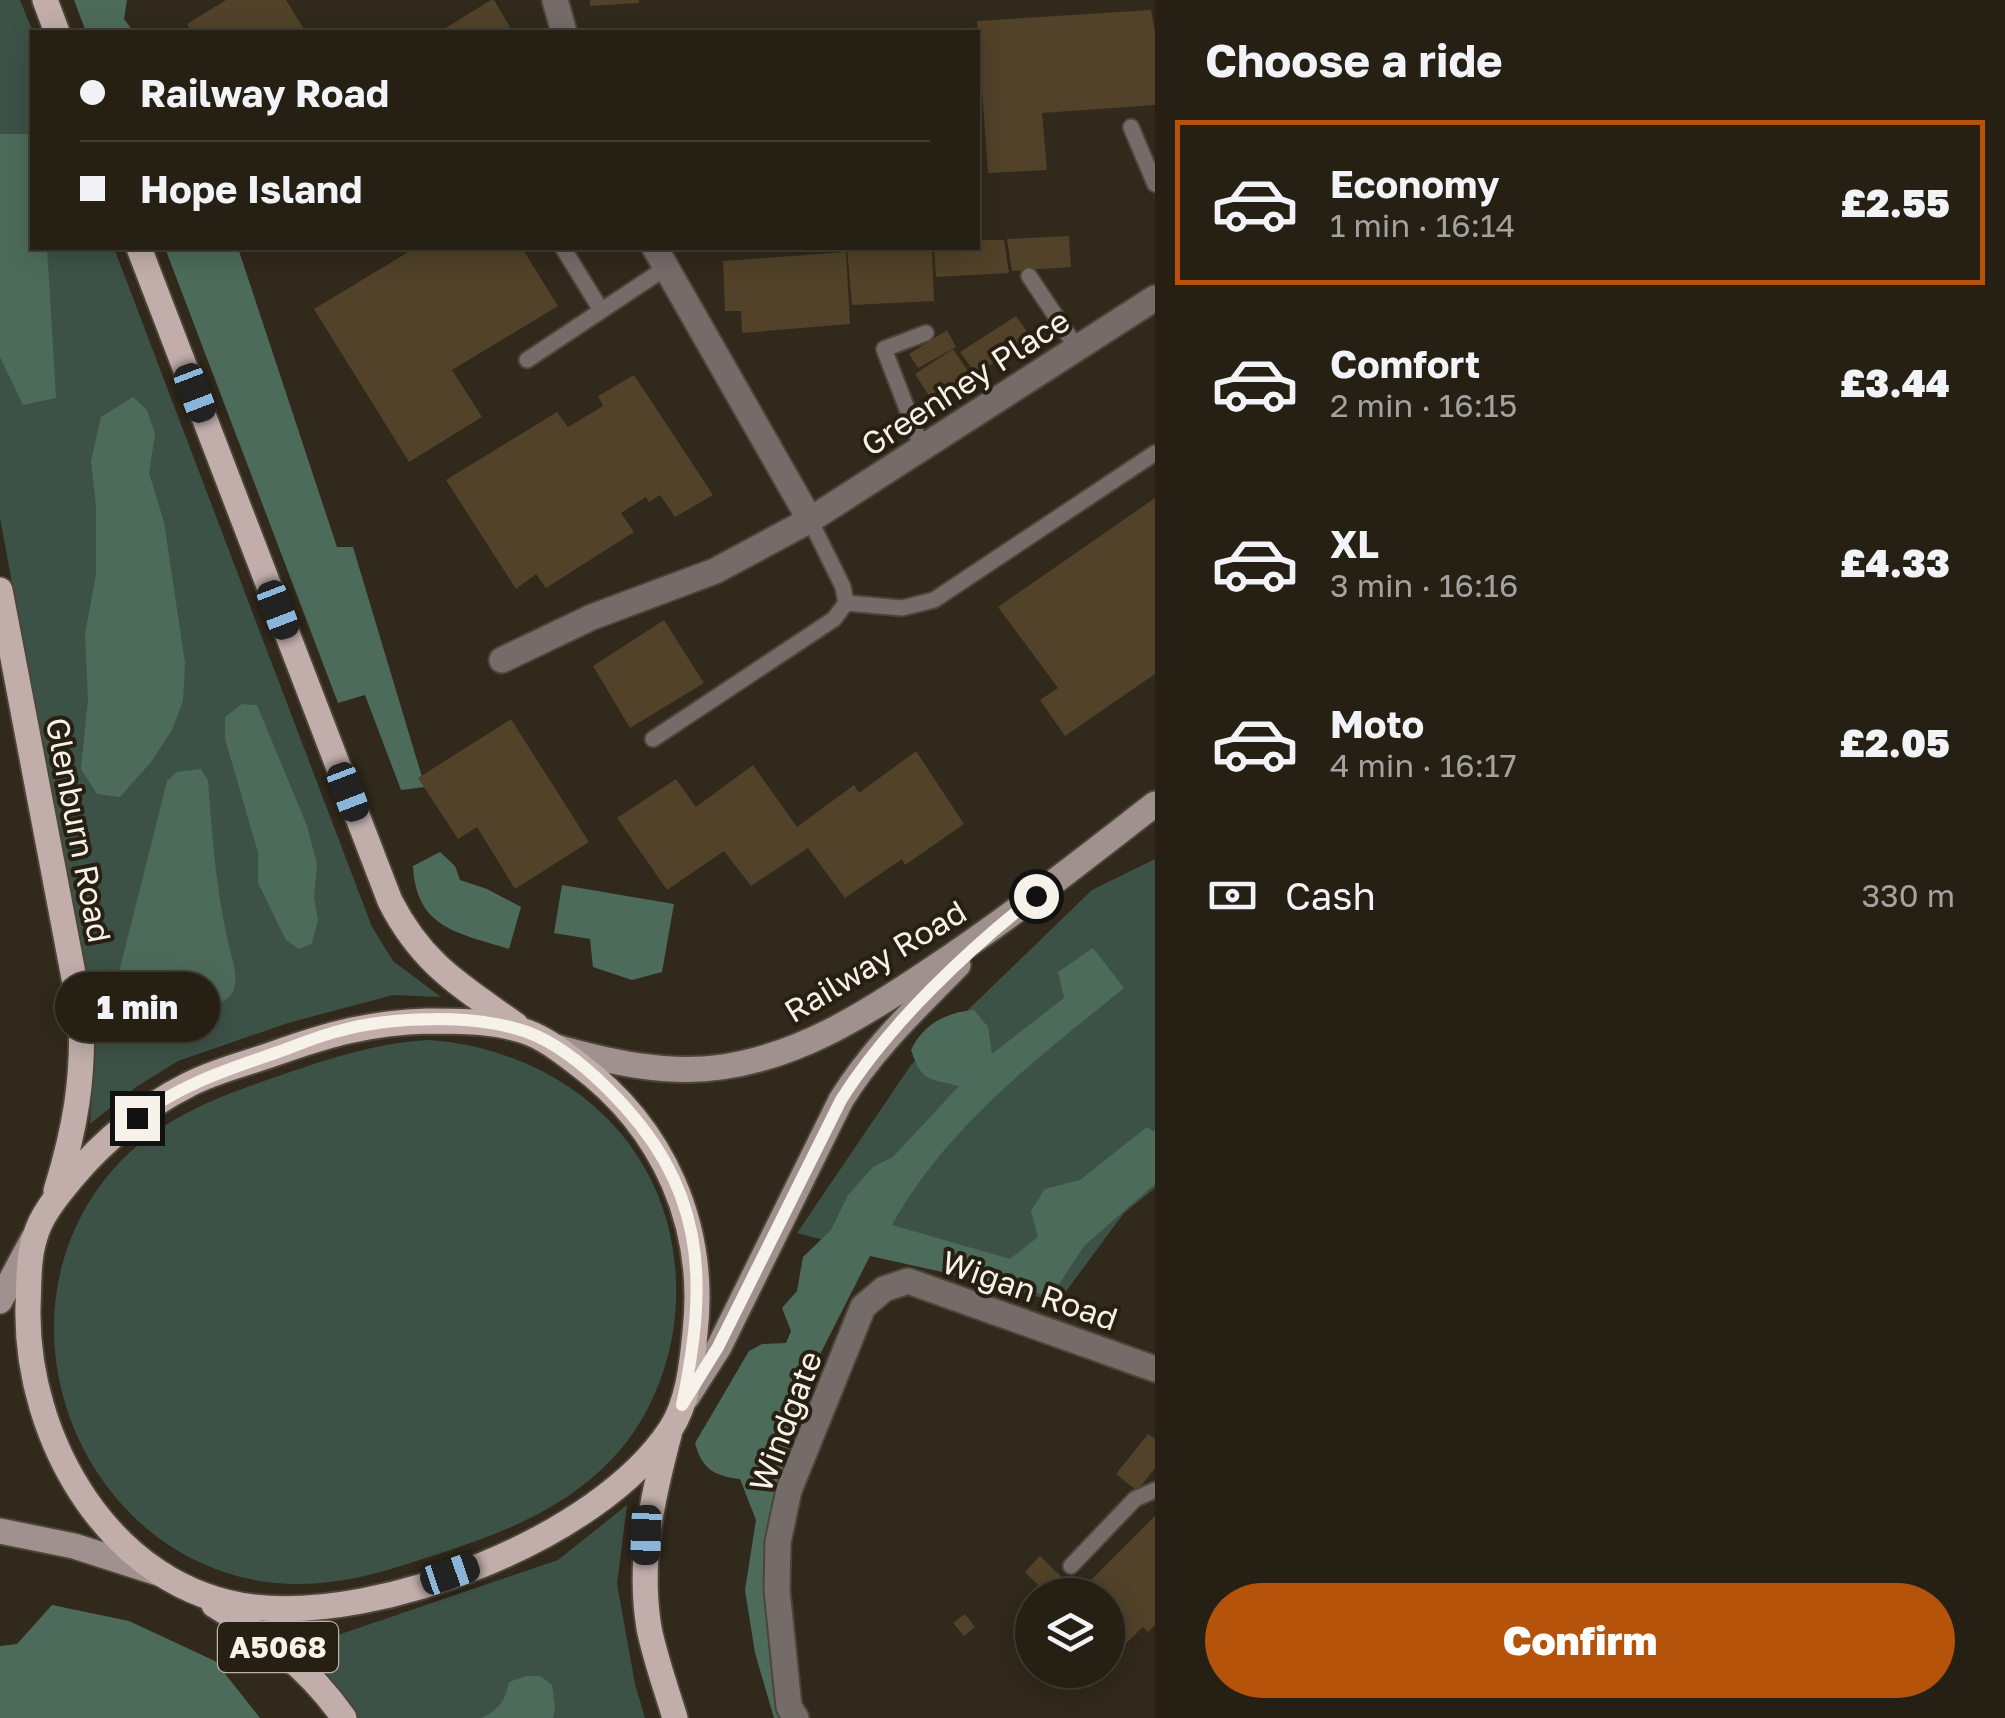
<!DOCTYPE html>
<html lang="en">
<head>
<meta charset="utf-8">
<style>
  body { margin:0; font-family:"Golos Text",sans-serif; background:#2d271d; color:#f1f3f6; height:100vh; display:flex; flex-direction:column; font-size:38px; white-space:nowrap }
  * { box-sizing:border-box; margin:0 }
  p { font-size:32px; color:#a3a2a0 }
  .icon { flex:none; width:55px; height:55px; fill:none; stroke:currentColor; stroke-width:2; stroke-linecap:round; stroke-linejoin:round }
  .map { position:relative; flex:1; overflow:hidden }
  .side { display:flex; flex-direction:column; background:#251f14; width:850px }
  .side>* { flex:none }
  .hud { position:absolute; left:30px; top:30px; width:950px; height:220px; border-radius:0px; box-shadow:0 5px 25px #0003,0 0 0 2px #423d34; display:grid; align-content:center; height:220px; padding:0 50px; background:#251f14 }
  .fabs { position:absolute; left:1015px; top:1578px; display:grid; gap:20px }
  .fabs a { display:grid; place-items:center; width:110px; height:110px; border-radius:50%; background:#251f14; box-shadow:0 5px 25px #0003,0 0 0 2px #423d34; font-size:50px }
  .end { position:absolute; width:45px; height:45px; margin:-22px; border:12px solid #f7f2e9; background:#111; box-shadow:0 0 0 5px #111 }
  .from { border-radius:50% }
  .bubble { position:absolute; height:70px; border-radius:35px; background:#251f14; box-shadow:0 5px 25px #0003,0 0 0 2px #423d34; font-size:32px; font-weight:800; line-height:70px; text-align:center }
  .car { position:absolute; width:30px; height:60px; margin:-30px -15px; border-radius:12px; box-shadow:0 0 8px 2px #0007; background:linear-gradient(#222 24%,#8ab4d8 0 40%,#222 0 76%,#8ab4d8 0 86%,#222 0) }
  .hud b { display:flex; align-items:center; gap:35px; height:95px; font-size:38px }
  .hud b+b { border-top:2px solid #423d34 }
  .hud i { width:25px; height:25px; background:#f1f3f6 }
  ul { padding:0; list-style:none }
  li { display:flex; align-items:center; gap:30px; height:165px; margin:0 20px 15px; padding:0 30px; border:5px solid transparent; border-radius:0px }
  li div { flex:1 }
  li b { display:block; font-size:38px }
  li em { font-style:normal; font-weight:800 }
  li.active { border-color:#b45309 }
  li>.icon { width:90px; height:90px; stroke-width:1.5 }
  h2 { padding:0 50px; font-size:45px; line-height:120px }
  .pay { display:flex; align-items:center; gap:25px; height:110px; padding:0 50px; font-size:38px }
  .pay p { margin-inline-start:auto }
  .action { display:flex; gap:20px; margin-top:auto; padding:20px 50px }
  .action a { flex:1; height:115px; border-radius:60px; background:#b45309; color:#fff; font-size:40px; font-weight:800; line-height:115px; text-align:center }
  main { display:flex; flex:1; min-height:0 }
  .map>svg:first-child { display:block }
</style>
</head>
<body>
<main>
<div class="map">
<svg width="1155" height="1718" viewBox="0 0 1155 1718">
  <rect width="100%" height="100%" fill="#31291b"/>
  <!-- green -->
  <g fill="#3d5247">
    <polygon points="0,0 20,0 33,32 32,248 114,248 372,927 393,961 441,997 393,995 288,1023 178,1061 136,1087 90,1124 94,1066 92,1014 0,518"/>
    <polygon points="1155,859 1155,1188 1124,1213 1058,1302 797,1233 911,1065 1092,890"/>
    <path d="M430,1040C579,1052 689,1163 675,1316C671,1360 653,1409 625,1444C577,1504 509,1531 438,1554C381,1573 328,1590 267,1582C96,1559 0,1357 86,1207C135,1124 210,1099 296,1070C341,1055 383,1042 430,1040Z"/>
    <polygon points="627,1505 617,1584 635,1684 645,1718 356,1718 276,1637 338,1635 558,1560"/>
  </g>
  <!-- forest -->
  <g fill="#4d6b5b">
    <polygon points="74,0 127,0 124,19 134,32 86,32"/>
    <polygon points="0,134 32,134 32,248 47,248 56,398 23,405 0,357"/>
    <polygon points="165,248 238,248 337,547 353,547 425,787 401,790 365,695 338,703"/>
    <polygon points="133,397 147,410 155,434 149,473 164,522 185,663 183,701 172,730 151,762 120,797 97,794 81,769 88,700 85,634 96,575 96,506 91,461 101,417"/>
    <polygon points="242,704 257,705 307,826 317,864 314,898 318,920 312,943 299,949 286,940 258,883 258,852 225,739 225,717"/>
    <path d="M201,769L208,781C212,835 216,889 228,942C231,957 241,980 231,995C223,1009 143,1028 129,1019C121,1014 118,1001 114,992L167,781L177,772Z"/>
    <path d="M440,852L455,866L460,880L487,889L521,907L509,949C459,933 416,929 413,866Z"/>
    <polygon points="562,885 674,904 662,972 632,980 593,967 590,939 554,933"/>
    <path d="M1093,948L1124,988C1038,1058 947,1126 892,1225L1010,1259L1038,1237L1031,1211L1045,1189L1080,1180L1147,1127L1155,1132V1184L1084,1246L1054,1292L1046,1295L870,1256L808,1378L782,1473L771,1543L791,1718H774L755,1653L745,1590L756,1520L740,1479C714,1476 702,1469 695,1443L749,1351L762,1344L786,1343L791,1331L782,1308L797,1291L803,1257L831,1230L848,1195L873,1167L893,1157L959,1086C929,1078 922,1083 911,1050C923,1024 947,1012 974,1010L988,1027L992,1054L1064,998L1058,972Z"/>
    <polygon points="52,1605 129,1621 215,1661 260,1718 0,1718 0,1646 17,1644"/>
    <path d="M526,1676H540L552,1685L555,1708L553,1718H481C499,1710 505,1701 509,1682Z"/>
  </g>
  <!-- building -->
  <g fill="#514229">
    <polygon points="226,0 286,0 306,32 192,32 187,24"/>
    <polygon points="491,0 494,0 513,32 439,32"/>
    <polygon points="590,0 639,0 639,3 590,6"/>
    <polygon points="1151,10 1155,32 1155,105 1042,113 1047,170 988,173 977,21"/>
    <polygon points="1069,236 1071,267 1012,271 1007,239"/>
    <polygon points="978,240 1004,240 1009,273 936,277 934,248 978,248"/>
    <polygon points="415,248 522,248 558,306 452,370 482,417 409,462 314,309"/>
    <polygon points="847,248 932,248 934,301 852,305"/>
    <polygon points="846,252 850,324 742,333 741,311 725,311 723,261"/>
    <polygon points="1016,316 1032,339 976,374 960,352"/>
    <polygon points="947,330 956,347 918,368 909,354"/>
    <polygon points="953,349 971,376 932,400 915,374"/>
    <polygon points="634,375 713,495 675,517 660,495 649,502 646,497 621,513 634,532 546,588 536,574 516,589 446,480 557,412 568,427 603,406 598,396"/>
    <polygon points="1155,498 1155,674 1065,736 1040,700 1058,688 998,607"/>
    <polygon points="664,620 704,683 630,728 593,666"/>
    <polygon points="511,719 589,842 515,889 477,827 458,839 418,778"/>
    <polygon points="916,751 964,824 905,865 902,859 845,898 808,848 751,886 724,851 667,890 617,818 676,779 696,807 753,765 797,827 854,785 859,793"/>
    <polygon points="1148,1434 1155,1439 1155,1468 1137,1491 1116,1474"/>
    <polygon points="1155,1516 1155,1625 1148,1632 1143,1627 1116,1653 1108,1645 1108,1595 1048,1595 1025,1572 1040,1556 1078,1593"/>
    <polygon points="965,1614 975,1627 964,1636 953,1623"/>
  </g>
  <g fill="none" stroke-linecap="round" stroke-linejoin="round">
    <defs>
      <g id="service">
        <polyline points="1131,127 1155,184"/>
        <polyline points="563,248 601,310"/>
        <polyline points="1029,276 1077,348"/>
        <polyline points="527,360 667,267"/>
        <polyline points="922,448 884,349 926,333"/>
        <polyline points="846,603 902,608 934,600 1155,453"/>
        <polyline points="653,739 834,619 846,603 843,587 810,520"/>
        <polyline points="1071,1566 1135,1499 1155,1490"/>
      </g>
      <g id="minor">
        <polyline points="555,0 564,32"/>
        <polyline points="655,248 810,520"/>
        <polyline points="502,660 592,617 715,571 810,520 1155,298"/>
        <polyline points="796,1718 789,1707 777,1590 778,1542 789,1490 863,1307 884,1289 908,1281 1155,1369"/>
      </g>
      <g id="secondary">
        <path d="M556,1047C609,1062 666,1075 722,1067C799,1056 864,1015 928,972C1007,920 1080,862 1155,804"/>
        <polyline points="0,1301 33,1239"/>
        <path d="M687,1397L719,1347L841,1100C873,1048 916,1008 958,965"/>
        <polyline points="0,1531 74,1546 158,1573"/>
      </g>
      <g id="primary">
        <polyline points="45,0 57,32"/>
        <path d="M139,248L390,901C422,964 460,985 516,1025"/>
        <path d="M0,590L81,1015C84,1079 75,1129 56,1191"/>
        <path d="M428,1021C460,1021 496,1021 527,1032C546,1039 562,1052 578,1064C664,1128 707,1226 695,1333C692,1364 688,1403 670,1430C598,1539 380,1622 253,1607C111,1590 25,1439 28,1307C29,1284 28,1258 35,1237C41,1215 58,1195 72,1178C103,1141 144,1107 188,1085C214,1071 245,1064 273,1054C329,1034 368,1023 428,1021Z"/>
        <path d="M669,1435C652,1499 638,1561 649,1628C655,1658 666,1688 675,1718"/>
        <path d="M214,1605C267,1638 307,1665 344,1718"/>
      </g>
    </defs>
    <!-- service casing -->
    <use href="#service" stroke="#4d4538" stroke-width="19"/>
    <!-- minor casing -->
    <use href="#minor" stroke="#4d4538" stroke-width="29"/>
    <!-- secondary casing -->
    <use href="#secondary" stroke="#4d4538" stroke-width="29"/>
    <!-- primary casing -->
    <use href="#primary" stroke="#4d4538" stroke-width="29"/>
    <!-- service -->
    <use href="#service" stroke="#756c6a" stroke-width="15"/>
    <!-- minor -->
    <use href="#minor" stroke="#756c6a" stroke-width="25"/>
    <!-- secondary -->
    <use href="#secondary" stroke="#a0918f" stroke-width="25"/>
    <!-- primary -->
    <use href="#primary" stroke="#c1aeab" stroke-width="25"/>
  </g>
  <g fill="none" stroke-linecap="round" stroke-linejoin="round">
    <!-- route -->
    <path stroke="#f7f2e9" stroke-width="12" d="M137,1118C180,1084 230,1069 281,1051C300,1044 319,1036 339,1031C391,1016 476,1014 527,1032C557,1043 586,1067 608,1089C706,1186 709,1277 682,1405L718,1347L841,1100C888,1025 966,951 1036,896"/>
  </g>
  <g text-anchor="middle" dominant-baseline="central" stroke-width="8" stroke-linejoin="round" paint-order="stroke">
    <!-- shield labels -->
    <rect fill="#271f11" stroke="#b9b3a8" stroke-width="2.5" x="218" y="1622" width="120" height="50" rx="8"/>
    <g font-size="30" font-weight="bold" fill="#f7f2e9">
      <text x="278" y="1647">A5068</text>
    </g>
    <!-- street labels -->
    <g font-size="32" fill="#f7f2e9" stroke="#271f11">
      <text transform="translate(965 382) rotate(-33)">Greenhey Place</text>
      <text transform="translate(79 830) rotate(79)">Glenburn Road</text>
      <text transform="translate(875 961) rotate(-31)">Railway Road</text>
      <text transform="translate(1030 1290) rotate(19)">Wigan Road</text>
      <text transform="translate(785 1421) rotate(-69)">Windgate</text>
    </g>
  </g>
</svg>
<div class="fabs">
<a><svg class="icon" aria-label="layers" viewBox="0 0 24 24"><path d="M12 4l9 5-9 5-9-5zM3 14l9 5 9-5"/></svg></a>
</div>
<i class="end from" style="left:1036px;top:896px"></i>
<i class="end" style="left:137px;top:1118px"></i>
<div class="bubble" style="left:55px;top:972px;width:165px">1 min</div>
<i class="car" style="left:195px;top:393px;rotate:159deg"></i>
<i class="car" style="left:278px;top:610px;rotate:159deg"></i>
<i class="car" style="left:348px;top:792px;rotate:159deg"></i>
<i class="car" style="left:646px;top:1535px;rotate:182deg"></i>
<i class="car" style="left:450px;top:1574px;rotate:71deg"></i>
<div class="hud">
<b><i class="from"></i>Railway Road</b>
<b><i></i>Hope Island</b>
</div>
</div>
<section class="side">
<h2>Choose a ride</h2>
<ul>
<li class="active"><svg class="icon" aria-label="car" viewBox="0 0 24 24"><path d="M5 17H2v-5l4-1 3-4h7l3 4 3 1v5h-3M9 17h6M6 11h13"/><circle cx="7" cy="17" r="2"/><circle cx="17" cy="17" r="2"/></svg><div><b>Economy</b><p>1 min · 16:14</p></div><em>£2.55</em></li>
<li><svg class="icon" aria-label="car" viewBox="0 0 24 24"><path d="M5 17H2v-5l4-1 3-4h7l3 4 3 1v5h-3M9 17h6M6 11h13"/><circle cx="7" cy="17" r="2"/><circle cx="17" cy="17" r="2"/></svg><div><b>Comfort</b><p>2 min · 16:15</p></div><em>£3.44</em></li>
<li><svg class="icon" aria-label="car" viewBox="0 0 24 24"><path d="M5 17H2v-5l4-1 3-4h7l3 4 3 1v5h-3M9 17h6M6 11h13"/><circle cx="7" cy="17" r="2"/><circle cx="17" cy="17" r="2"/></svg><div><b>XL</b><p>3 min · 16:16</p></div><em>£4.33</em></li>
<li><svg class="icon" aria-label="car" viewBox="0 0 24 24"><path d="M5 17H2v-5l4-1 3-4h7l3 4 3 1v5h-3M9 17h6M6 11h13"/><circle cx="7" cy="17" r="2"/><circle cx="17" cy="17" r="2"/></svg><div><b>Moto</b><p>4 min · 16:17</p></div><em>£2.05</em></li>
</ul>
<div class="pay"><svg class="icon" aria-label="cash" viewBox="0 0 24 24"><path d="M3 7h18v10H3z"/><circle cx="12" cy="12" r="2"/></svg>Cash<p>330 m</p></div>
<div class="action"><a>Confirm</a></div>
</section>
</main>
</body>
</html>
